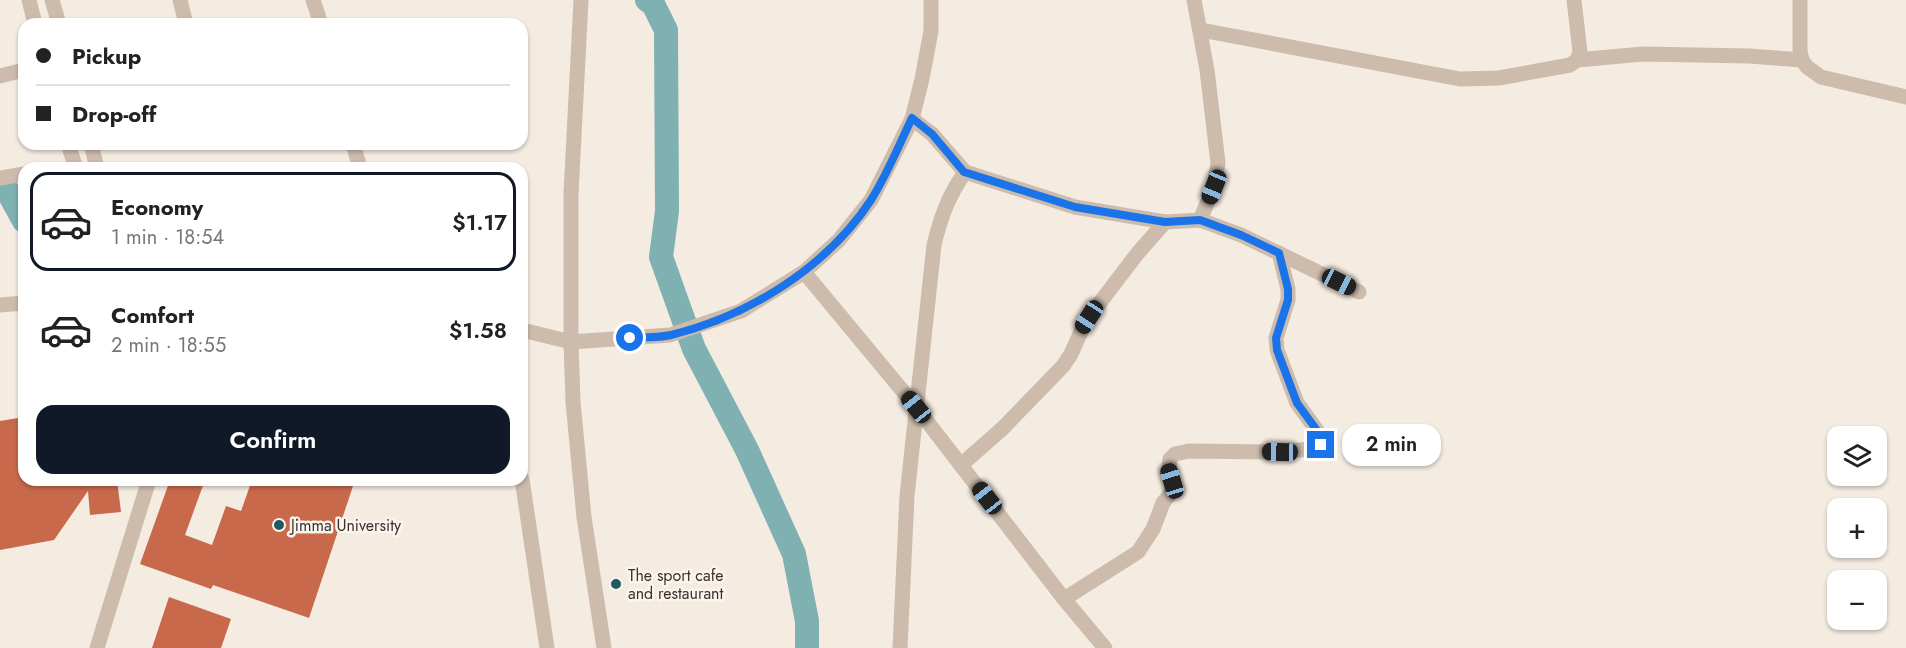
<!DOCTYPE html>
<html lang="en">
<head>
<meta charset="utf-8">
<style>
  body { margin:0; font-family:Jost,sans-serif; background:#f6f6f6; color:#222; height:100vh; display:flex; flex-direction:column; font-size:22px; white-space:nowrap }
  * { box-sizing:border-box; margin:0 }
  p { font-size:20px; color:#767676 }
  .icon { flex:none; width:33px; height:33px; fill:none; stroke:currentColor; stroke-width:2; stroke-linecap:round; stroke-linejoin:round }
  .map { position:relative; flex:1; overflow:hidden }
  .details { position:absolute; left:18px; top:162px; width:510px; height:324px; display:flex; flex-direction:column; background:#fff; border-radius:18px; box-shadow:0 2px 4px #0004 }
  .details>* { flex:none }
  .guide { position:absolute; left:18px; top:18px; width:510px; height:132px; border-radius:18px; box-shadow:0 2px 4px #0004; display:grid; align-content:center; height:132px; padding:0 18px; background:#fff }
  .buttons { position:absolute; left:1827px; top:426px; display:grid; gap:12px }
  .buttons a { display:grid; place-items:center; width:60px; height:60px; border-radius:12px; background:#fff; box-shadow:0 2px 4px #0004; font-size:30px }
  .end { position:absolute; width:27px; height:27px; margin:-14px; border:8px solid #1a73e8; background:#fff; box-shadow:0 0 0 3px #fff }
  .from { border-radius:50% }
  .bubble { position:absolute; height:42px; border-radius:18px; background:#fff; box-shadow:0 2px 4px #0004; font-size:20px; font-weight:600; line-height:42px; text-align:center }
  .car { position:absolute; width:18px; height:36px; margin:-18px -9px; border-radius:8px; box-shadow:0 0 4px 2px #0007; background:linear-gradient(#222 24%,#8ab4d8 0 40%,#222 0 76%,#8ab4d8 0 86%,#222 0) }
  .guide b { display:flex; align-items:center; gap:21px; height:57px; font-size:22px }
  .guide b+b { border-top:2px solid #e0e0e0 }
  .guide i { width:15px; height:15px; background:#222 }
  ul { padding:10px 0 0; list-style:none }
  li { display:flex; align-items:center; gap:18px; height:99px; margin:0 12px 9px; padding:0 6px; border:3px solid transparent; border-radius:18px }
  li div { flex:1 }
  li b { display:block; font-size:22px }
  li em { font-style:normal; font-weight:600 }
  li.selected { border-color:#111827 }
  li>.icon { width:54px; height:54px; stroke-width:1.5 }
  .primary-button { display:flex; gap:12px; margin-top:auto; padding:12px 18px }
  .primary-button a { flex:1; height:69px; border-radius:18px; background:#111827; color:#fff; font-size:24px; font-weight:600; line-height:69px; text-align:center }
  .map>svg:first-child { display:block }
</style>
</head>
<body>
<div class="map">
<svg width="1906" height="648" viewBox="0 0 1906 648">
  <rect width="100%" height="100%" fill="#f4ebe1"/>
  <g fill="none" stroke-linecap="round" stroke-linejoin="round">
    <!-- river -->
    <g stroke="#7fb0b2" stroke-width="24">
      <polyline points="647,0 653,4 666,30 667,211 661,257 694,349 747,450 794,554 807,621 807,648"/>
      <polyline points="7,190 24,221"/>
    </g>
  </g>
  <!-- building -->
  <g fill="#c8694b">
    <polygon points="24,417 24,480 117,480 121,512 90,515 88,491 54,540 0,550 0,421"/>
    <polygon points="170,480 205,480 185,535 212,545 226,506 241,511 252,480 346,480 354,483 309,618 213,585 211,589 140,564"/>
    <polygon points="169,597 231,619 221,648 152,648"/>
  </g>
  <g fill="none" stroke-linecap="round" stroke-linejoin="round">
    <!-- minor -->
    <g stroke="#cdbbac" stroke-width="15">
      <polyline points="29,0 35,24"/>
      <polyline points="52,0 59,24"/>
      <polyline points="180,0 186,24"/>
      <polyline points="313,0 321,24"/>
      <polyline points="581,0 571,194 571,342 573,402 584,517 604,648"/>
      <polyline points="1194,0 1207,70 1218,163 1214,187 1200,220"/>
      <polyline points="1800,0 1800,51 1802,60 1807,67 1821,77 1906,97"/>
      <polyline points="1201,30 1460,79 1499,78 1570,65 1577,60 1580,52 1574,0"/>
      <polyline points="1577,60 1643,54 1749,56 1802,60"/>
      <polyline points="0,76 24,70"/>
      <polyline points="912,119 932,134 965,172 1075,207 1165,222 1200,220 1241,235 1359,292"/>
      <polyline points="68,144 76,168"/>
      <polyline points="91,144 97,168"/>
      <polyline points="353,144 360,168"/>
      <polyline points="0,178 24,174"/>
      <polyline points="804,272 916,407 1064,599 1105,648"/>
      <polyline points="0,305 24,303"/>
      <polyline points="522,330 571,342 670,335 741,311 804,272 839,240 871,200 912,119 922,79 931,31 931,0"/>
      <polyline points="961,465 1003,428 1063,366 1071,354 1083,327 1089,317 1137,254 1165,222"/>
      <polyline points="522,479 547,648"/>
      <polyline points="1064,599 1138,552 1153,529 1163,503 1173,490 1169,469 1170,459 1175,454 1189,451 1280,452 1320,448 1321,436 1297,403 1277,350 1276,338 1288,300 1288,289 1279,253"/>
      <polyline points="97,648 149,480"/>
      <path d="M900,648L907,496L934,245C941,216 948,197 965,172"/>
    </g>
  </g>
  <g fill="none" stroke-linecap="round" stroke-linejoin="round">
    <!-- route -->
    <path stroke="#1a73e8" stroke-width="8" d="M630,338C643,337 658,338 671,335C749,316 827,267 871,200C887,175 899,145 912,118L932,134L964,172L1075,207L1165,222L1200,220L1241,235L1279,253L1288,289V300L1276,338L1277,350L1297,403L1321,436V445"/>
  </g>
  <!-- markers -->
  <g fill="#1f5a5e" stroke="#fbf5ee" stroke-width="2">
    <circle cx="279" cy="525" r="6"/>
    <circle cx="616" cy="584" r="6"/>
  </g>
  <g text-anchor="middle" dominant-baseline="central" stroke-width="5" stroke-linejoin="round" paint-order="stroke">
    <!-- poi labels -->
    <g font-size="16" fill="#3b302b" stroke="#fbf5ee" text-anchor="start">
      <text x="291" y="525">Jimma University</text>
      <text x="628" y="575">The sport cafe<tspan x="628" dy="18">and restaurant</tspan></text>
    </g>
  </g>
</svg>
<div class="buttons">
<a><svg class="icon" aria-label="layers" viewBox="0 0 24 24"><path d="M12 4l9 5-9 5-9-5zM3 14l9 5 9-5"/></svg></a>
<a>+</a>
<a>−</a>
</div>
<i class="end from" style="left:630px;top:338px"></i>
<i class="end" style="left:1321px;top:445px"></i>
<div class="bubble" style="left:1342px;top:424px;width:99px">2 min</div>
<i class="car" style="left:1214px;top:187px;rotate:202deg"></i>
<i class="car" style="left:1339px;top:282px;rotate:116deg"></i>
<i class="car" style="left:1089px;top:317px;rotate:213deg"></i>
<i class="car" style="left:916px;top:407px;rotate:321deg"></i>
<i class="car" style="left:1280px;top:452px;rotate:271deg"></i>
<i class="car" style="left:1172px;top:481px;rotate:343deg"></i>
<i class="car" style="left:987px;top:498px;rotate:322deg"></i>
<div class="guide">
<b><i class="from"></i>Pickup</b>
<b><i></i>Drop-off</b>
</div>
<section class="details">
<ul>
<li class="selected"><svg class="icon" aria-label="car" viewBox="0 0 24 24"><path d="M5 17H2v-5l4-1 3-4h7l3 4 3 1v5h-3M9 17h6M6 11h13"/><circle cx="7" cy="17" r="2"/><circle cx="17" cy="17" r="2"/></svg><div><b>Economy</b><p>1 min · 18:54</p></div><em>$1.17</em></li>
<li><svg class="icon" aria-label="car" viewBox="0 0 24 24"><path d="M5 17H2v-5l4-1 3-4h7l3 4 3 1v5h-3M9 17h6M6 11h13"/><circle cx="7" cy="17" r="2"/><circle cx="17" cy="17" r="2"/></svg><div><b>Comfort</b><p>2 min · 18:55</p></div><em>$1.58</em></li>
</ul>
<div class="primary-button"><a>Confirm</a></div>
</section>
</div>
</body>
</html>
